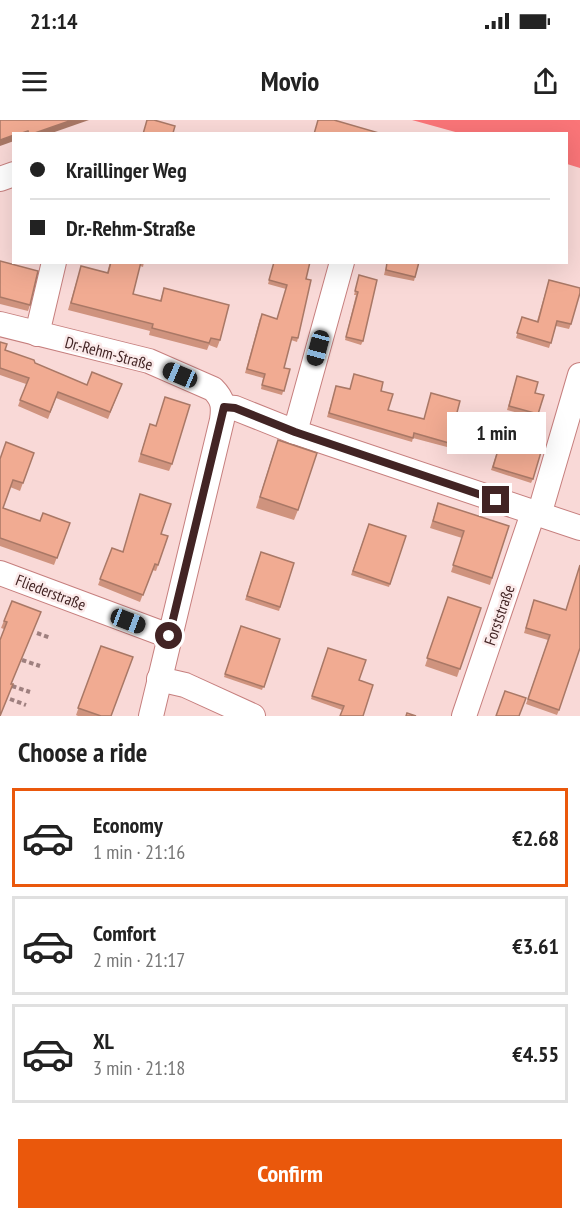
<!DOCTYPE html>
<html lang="en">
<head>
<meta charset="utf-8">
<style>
  body { margin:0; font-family:"PT Sans Narrow",sans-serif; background:#f2f2f2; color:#222; height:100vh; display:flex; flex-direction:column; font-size:22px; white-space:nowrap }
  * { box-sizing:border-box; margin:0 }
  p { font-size:20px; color:#767676 }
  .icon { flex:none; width:33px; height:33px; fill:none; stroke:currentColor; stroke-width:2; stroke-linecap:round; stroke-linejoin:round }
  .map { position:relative; height:596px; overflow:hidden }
  .panel { display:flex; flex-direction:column; background:#fff; flex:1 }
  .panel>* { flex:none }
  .banner { position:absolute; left:12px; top:12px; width:556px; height:132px; border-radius:0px; box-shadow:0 6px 24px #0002; display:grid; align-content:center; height:132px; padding:0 18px; background:#fff }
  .end { position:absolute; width:27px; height:27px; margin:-14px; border:8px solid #422424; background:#fff; box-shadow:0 0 0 3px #fff }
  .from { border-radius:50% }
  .bubble { position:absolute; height:42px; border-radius:0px; background:#fff; box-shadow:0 6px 24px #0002; font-size:20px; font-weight:700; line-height:42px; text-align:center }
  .car { position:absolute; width:18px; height:36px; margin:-18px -9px; border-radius:8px; box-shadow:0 0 4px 2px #0007; background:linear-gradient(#222 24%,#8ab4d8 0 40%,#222 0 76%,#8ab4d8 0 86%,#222 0) }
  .banner b { display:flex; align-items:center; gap:21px; height:57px; font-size:22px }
  .banner b+b { border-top:2px solid #e0e0e0 }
  .banner i { width:15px; height:15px; background:#222 }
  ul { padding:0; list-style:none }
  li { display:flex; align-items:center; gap:18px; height:99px; margin:0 12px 9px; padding:0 6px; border:3px solid #e0e0e0; border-radius:0px }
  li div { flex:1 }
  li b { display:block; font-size:22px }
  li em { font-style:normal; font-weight:700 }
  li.on { border-color:#ea580c }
  li>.icon { width:54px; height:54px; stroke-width:1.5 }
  h2 { padding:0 18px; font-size:27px; line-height:72px }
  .cta { display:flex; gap:12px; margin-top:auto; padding:12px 18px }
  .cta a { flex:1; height:69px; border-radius:0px; background:#ea580c; color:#fff; font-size:24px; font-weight:700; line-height:69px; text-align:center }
  .status { display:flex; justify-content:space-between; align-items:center; height:42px; padding:0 30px; background:#fff; direction:ltr }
  .status svg { height:16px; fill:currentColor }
  header { display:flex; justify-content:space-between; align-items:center; height:78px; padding:0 18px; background:#fff; font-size:27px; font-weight:700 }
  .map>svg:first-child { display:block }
</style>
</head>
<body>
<div class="status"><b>21:14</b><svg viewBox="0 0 49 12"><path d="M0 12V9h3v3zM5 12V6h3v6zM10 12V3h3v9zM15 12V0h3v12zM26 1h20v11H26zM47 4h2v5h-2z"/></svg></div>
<header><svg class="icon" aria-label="menu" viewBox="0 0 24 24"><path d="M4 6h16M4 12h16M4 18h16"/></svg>Movio<svg class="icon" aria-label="share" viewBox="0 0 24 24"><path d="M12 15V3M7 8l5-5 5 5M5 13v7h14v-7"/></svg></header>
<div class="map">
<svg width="580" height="596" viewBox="0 0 580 596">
  <rect width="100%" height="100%" fill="#f9d9d7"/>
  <!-- forest -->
  <polygon fill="#fa7578" points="412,0 580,0 580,48 567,44 567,14 459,13"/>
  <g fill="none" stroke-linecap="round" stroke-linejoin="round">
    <defs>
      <g id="minor">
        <polyline points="0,59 14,54"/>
        <path d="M0,204L149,241L213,269C223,279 224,286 222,300L151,596"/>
        <polyline points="37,214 54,142"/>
        <polyline points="224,287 235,288 295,312 580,408"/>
        <polyline points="295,312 342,142"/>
        <polyline points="539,395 580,255"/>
        <polyline points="0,453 169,516"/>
        <polyline points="159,559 185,565 253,596"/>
        <polyline points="464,596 533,393"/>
      </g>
    </defs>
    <!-- minor casing -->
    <use href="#minor" stroke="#c67f7e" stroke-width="26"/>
    <!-- path -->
    <g stroke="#9f807f" stroke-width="4" stroke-dasharray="4.5 3" stroke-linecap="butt">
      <polyline points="37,513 51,518"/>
      <polyline points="22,540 40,546"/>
      <polyline points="12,566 30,572"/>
      <polyline points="10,579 26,585"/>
    </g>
    <!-- minor -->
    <use href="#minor" stroke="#fff" stroke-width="24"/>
  </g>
  <!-- wall -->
  <g fill="#cf937e">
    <polygon points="0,141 30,185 28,191 0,184"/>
    <polygon points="110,142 144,142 143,147 140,146 133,174 160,181 164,168 220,220 217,228 209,225 207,230 149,215 150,211 68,190 81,146 107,153"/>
    <polygon points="274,142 306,159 298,218 297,222 291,220 284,248 290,249 282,275 261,269 263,258 245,253 260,198 277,198 286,169 268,164"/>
    <polygon points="387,142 419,142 414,161 384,155"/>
    <polygon points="358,159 363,221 361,225 345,220 356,175 354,175"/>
    <polygon points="549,160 571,204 569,209 556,206 549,228 516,218 522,197 537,201"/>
    <polygon points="0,222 5,230 35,243 87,265 122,264 108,299 56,278 48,299 18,286 26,264 0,255"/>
    <polygon points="517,256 535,273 544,275 537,298 507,290"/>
    <polygon points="335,270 381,271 388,290 449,323 447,327 413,318 412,322 327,297"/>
    <polygon points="150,304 156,306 172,344 169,351 138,342"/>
    <polygon points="501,320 533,359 531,363 491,350"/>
    <polygon points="274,331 298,390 294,400 256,388"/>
    <polygon points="34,333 20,371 10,367 3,388 40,401 70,403 54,445 0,426 0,339"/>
    <polygon points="438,383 509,406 490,465 451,452 462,418 430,408"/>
    <polygon points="369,404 406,416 389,467 351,455"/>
    <polygon points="161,414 168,416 156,451 152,450 140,482 98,465 112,428 122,431"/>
    <polygon points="261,432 294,443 279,491 245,480"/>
    <polygon points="448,477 481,488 457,557 425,546"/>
    <polygon points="534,480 566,490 559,590 557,595 526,584 548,520 524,513"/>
    <polygon points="12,481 11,564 4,509 1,508"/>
    <polygon points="241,506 280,519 262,570 224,557"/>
    <polygon points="101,526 111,596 78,596 76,595"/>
    <polygon points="328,528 359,560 342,590 311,579"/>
  </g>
  <!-- shaded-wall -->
  <g fill="#a97866">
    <polygon points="72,0 89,0 49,14 32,14"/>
    <polygon points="14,15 14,21 0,26 0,20"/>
  </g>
  <!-- building -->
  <g fill="#f1ab92" stroke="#a97866" stroke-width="1.5">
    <polygon points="0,0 72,0 32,14 29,14 28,11 19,14 14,14 14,15 0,20"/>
    <polygon points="147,0 154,0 175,6 173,13 177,14 143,14"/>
    <polygon points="318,0 334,0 379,13 379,14 314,14"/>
    <polygon points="0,141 38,151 30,185 0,177"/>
    <polygon points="111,142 141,142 133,174 161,181 164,168 229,185 220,220 211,218 209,223 152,208 153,204 71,183 81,146 108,153"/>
    <polygon points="274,142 310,142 306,159 311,160 298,218 292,217 284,248 290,249 284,271 262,265 265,254 247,249 262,194 277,199 287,165 269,160"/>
    <polygon points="387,142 419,142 415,157 386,150"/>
    <polygon points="359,155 377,160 363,221 346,217 358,172 355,171"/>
    <polygon points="549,160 580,168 580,173 571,204 557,201 551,223 517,213 522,197 538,202"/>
    <polygon points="0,222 7,224 5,230 34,240 35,243 87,265 92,252 122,264 110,292 58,272 50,292 20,280 29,258 0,248"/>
    <polygon points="354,254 383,262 381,271 393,274 388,290 424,299 431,273 460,281 449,323 414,313 413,318 329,293 336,266 350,269"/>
    <polygon points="517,256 538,262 535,273 544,275 538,294 509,286"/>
    <polygon points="165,277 190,285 172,344 141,334 150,304 156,306"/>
    <polygon points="278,320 317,333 298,390 260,377"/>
    <polygon points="501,320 541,332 533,359 493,347"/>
    <polygon points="6,322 34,333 23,363 13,360 3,388 40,401 43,393 70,403 57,438 0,418 0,339"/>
    <polygon points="140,374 171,384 161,414 168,416 158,445 155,444 143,475 100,459 112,428 123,432"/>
    <polygon points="438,383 509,406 492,458 453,445 464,411 433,401"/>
    <polygon points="369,404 406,416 390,464 353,451"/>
    <polygon points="261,432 294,443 280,487 247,476"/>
    <polygon points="580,445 580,528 559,590 528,579 550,515 526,508 534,480 566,490"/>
    <polygon points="448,477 481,488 460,549 427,538"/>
    <polygon points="12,481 41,492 11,564 13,564 0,596 0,520 7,502 4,501"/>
    <polygon points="241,506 280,519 264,567 225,554"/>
    <polygon points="101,526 133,537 111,596 101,596 78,588"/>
    <polygon points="328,528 366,540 359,560 373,565 363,596 340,596 344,586 312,576"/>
    <polygon points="505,571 526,578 519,596 496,596"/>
    <polygon points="407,593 416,596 406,596"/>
  </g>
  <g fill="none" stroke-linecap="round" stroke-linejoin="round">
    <!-- route -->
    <polyline stroke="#422424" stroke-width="8" points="169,516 224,287 235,288 295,312 496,380"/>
  </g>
  <g text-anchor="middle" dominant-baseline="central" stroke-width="5" stroke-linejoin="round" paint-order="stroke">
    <!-- street labels -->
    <g font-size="16" fill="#422424" stroke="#fbeaea">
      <text transform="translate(109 233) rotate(15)">Dr.-Rehm-Straße</text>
      <text transform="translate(51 472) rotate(21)">Fliederstraße</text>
      <text transform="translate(499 495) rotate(-71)">Forststraße</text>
    </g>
  </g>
</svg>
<i class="end from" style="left:169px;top:516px"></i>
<i class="end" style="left:496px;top:380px"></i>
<div class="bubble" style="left:447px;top:292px;width:99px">1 min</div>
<i class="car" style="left:318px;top:228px;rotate:195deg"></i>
<i class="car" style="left:180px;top:255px;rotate:293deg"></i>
<i class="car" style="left:128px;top:501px;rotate:111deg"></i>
<div class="banner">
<b><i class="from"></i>Kraillinger Weg</b>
<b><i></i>Dr.-Rehm-Straße</b>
</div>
</div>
<section class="panel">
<h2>Choose a ride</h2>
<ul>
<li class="on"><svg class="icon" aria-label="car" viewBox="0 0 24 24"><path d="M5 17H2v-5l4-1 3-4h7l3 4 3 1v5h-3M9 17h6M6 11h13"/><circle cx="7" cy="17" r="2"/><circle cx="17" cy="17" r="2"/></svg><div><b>Economy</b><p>1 min · 21:16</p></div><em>€2.68</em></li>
<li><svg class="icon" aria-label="car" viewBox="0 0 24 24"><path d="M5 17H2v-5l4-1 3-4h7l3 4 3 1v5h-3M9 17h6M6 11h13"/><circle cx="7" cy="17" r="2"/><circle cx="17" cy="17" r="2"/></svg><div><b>Comfort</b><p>2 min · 21:17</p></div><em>€3.61</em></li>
<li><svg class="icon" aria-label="car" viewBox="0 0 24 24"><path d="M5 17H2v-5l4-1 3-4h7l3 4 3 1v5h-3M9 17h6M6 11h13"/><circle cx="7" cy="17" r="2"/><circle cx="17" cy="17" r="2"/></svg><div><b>XL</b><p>3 min · 21:18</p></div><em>€4.55</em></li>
</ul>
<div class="cta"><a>Confirm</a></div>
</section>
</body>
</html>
